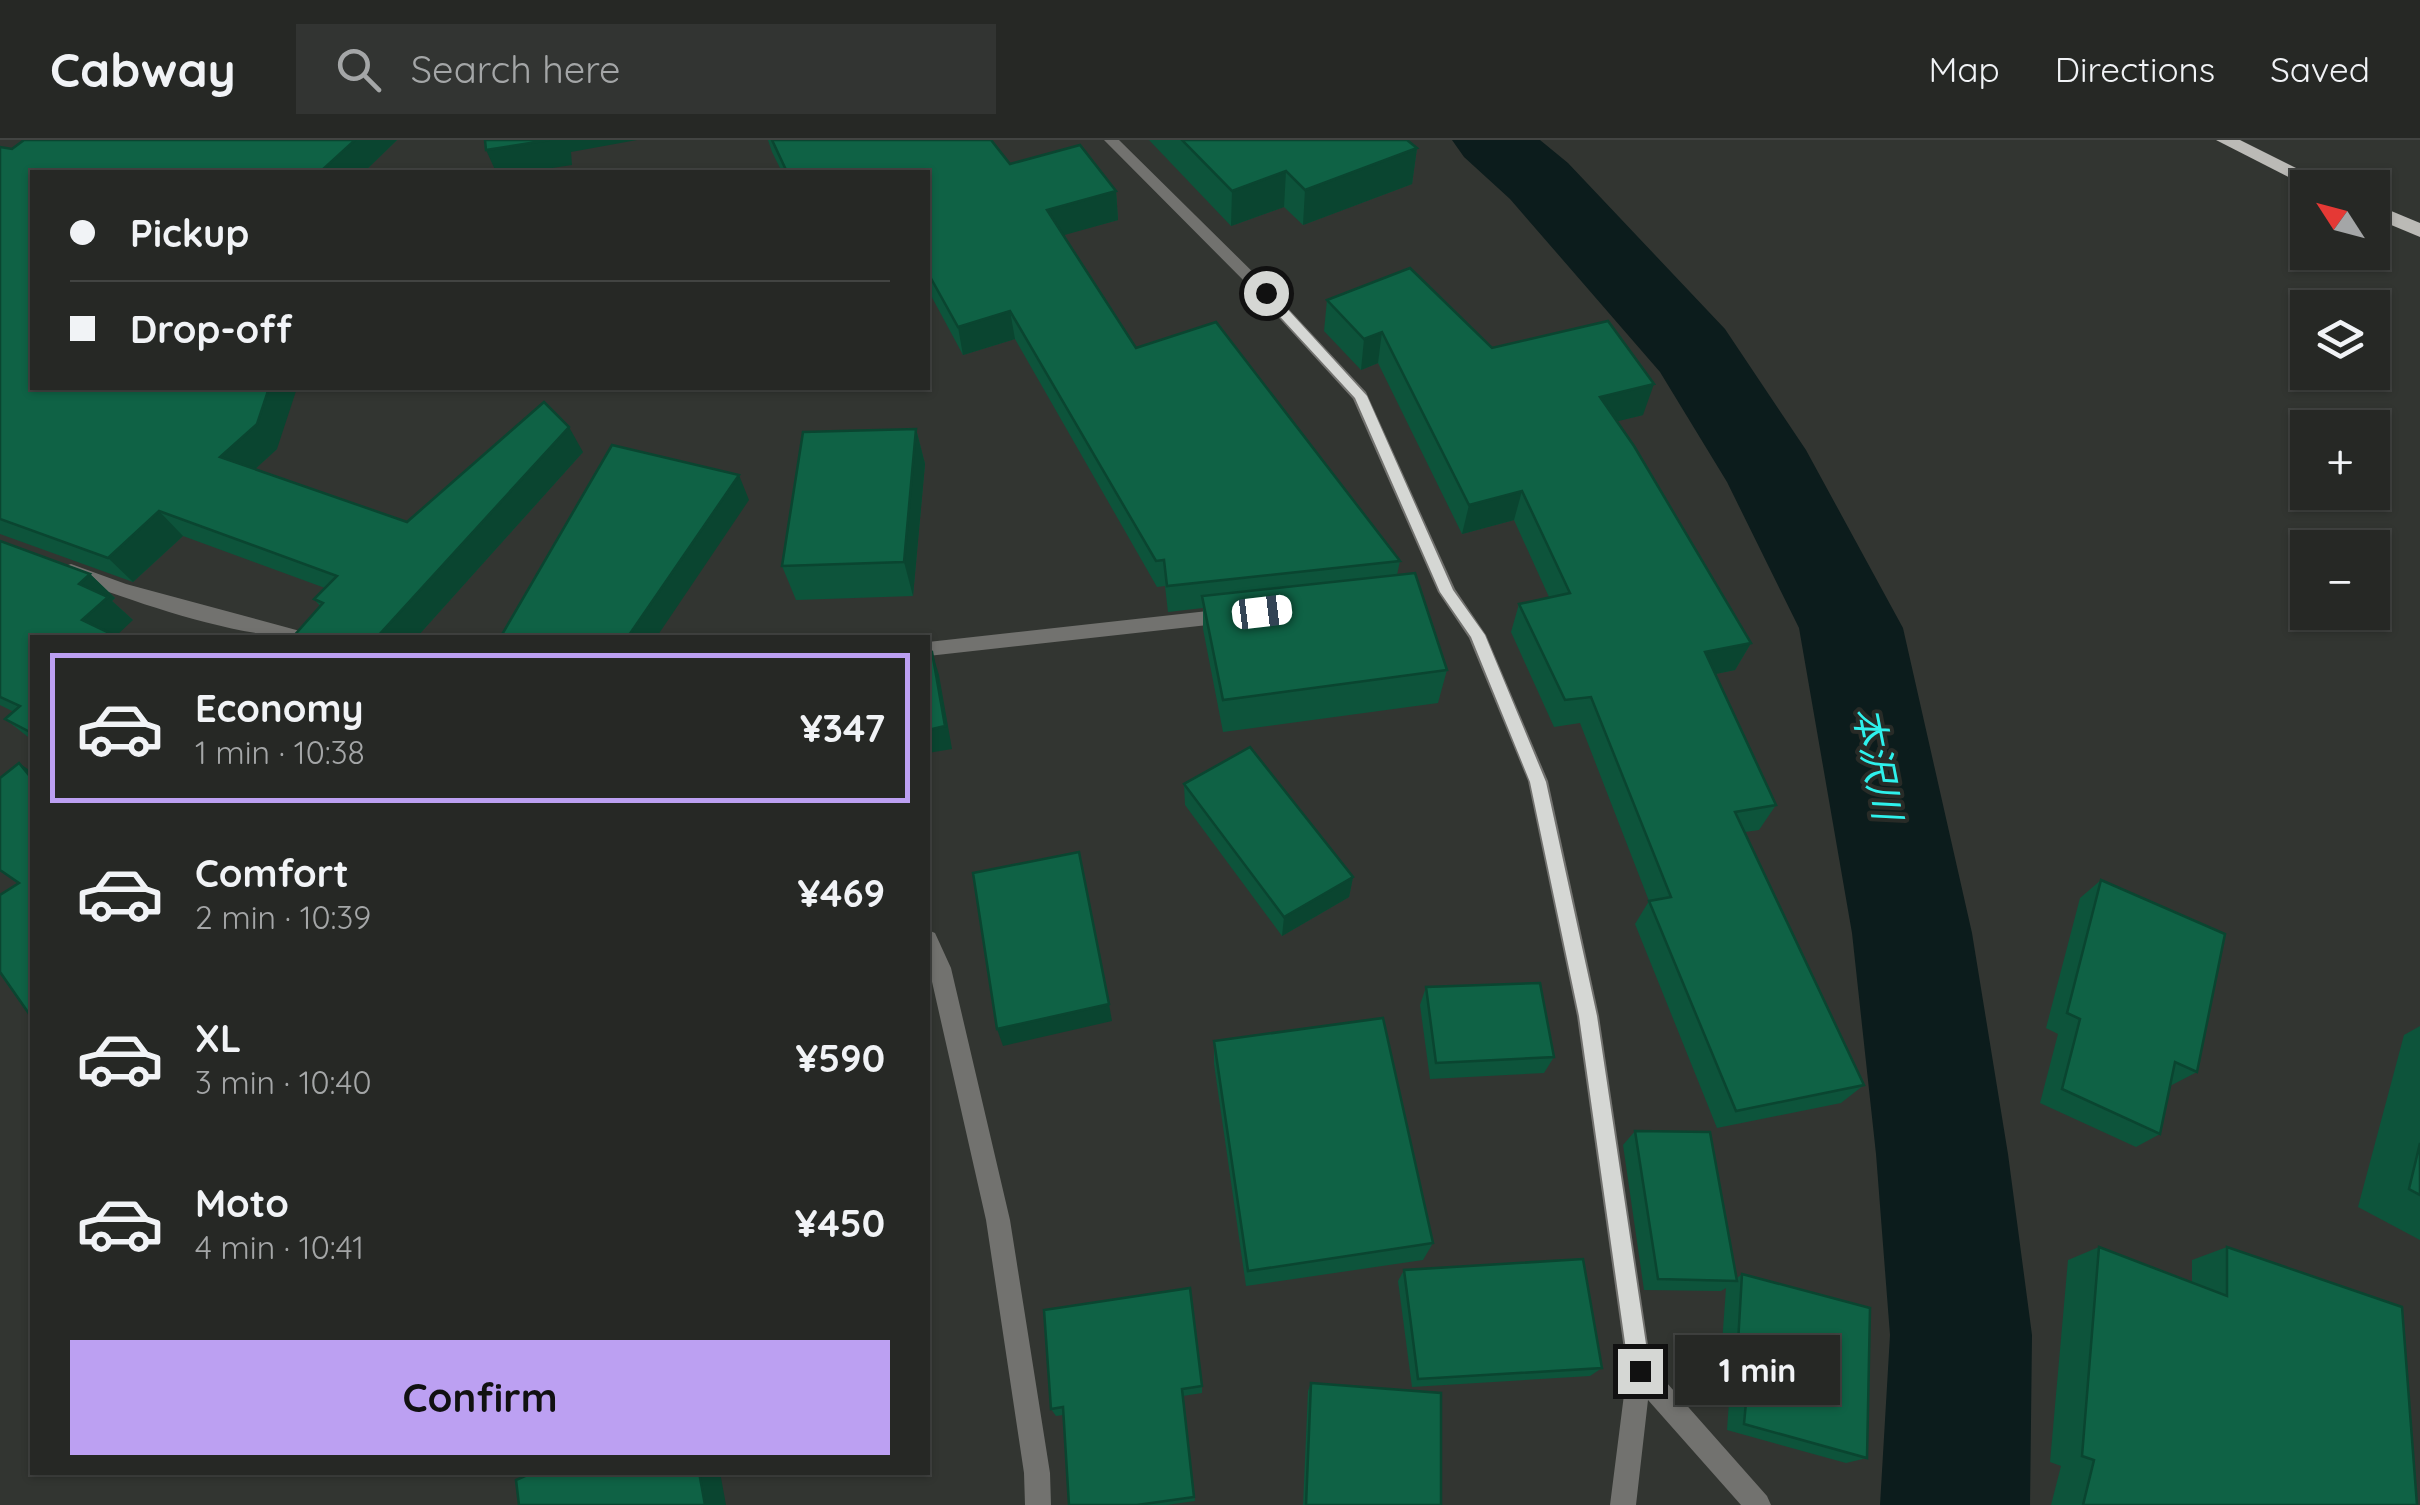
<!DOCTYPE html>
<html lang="en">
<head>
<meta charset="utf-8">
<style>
  body { margin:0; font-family:Quicksand,"Noto Sans JP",sans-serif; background:#323432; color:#f1f3f6; height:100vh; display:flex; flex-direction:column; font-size:38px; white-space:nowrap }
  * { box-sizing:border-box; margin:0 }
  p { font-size:32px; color:#a4a6a7 }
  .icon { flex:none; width:55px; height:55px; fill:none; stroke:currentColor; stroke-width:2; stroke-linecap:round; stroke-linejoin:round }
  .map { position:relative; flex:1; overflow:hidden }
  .side { position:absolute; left:30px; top:495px; width:900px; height:840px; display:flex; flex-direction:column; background:#262825; border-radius:0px; box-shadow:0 2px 8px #0004,0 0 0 2px #424442 }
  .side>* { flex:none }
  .guide { position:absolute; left:30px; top:30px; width:900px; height:220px; border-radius:0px; box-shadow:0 2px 8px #0004,0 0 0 2px #424442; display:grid; align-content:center; height:220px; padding:0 40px; background:#262825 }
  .needle { width:65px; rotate:306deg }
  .controls { position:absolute; left:2290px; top:30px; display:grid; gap:20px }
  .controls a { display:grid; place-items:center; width:100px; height:100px; border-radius:0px; background:#262825; box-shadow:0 2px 8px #0004,0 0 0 2px #424442; font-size:50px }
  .end { position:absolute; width:45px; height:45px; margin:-22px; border:12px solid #d5d7d4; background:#111; box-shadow:0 0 0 5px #111 }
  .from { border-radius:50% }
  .bubble { position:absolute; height:70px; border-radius:0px; background:#262825; box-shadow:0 2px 8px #0004,0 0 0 2px #424442; font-size:32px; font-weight:700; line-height:70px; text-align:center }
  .car { position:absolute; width:30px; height:60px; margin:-30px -15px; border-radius:12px; box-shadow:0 0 8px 2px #0007; background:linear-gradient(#fff 24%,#345 0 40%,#fff 0 76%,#345 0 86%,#fff 0) }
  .guide b { display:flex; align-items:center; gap:35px; height:95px; font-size:38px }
  .guide b+b { border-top:2px solid #424442 }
  .guide i { width:25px; height:25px; background:#f1f3f6 }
  ul { padding:18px 0 0; list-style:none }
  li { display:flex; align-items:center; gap:30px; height:150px; margin:0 20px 15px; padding:0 20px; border:5px solid transparent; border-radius:0px }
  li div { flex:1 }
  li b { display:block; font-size:38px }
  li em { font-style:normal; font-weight:700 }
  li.active { border-color:#bca0f2 }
  li>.icon { width:90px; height:90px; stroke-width:1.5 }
  .button { display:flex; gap:20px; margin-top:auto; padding:20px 40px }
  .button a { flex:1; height:115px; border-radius:0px; background:#bca0f2; color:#111; font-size:40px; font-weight:700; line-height:115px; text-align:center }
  header { display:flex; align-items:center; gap:60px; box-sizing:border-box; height:140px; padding:0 50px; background:#262825; border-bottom:2px solid #424442 }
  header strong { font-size:48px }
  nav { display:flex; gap:55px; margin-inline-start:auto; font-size:35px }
  .search { width:700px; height:90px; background:#323432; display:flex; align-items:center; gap:25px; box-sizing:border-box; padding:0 35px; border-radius:0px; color:#a4a6a7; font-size:38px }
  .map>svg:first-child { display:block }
</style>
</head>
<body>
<header>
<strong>Cabway</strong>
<div class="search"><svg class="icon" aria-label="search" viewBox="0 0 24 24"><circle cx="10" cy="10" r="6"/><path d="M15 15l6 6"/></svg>Search here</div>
<nav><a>Map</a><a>Directions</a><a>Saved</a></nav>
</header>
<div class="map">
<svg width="2420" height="1365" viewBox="0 0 2420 1365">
  <rect width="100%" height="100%" fill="#323531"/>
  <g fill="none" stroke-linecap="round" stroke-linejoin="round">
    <!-- river -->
    <polygon fill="#0c1c1c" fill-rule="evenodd" points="1452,0 1540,0 1568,23 1725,189 1806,310 1903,488 1972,793 2008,1014 2032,1195 2030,1365 1880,1365 1890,1195 1876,1014 1852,793 1799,488 1727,342 1660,232 1510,59 1464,17"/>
    <!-- service -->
    <g fill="#72726f" fill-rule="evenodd">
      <polygon points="1104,0 1119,0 1270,149 1366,252 1455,449 1486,495 1548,641 1599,876 1651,1225 1767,1356 1771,1365 1741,1365 1648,1260 1636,1365 1610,1365 1627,1231 1577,876 1528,641 1469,498 1438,452 1353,259 1260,157"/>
      <path d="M71,424L126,444L300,491L309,498C235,498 135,462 65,436L62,431L65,426Z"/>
      <polygon points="1226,469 1235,476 1226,483 928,516 928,502"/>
      <polygon points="928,790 935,793 951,828 1010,1080 1050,1333 1051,1365 1025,1365 1024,1333 986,1080 928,824"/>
    </g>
    <!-- trunk -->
    <g fill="#bbbab6" fill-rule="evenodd">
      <polygon points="2216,0 2240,0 2336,48 2310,48"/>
      <polygon points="2372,63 2420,83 2420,97 2372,77"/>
    </g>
  </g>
  <!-- wall -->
  <g fill="#0d543b">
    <polygon points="24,0 397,0 364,32 32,32 277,309 255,329 407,382 583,312 416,498 292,498 320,466 314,459 325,448 183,396 133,442 0,394 0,7 12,9"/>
    <polygon points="768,0 991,0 1010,24 1116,51 1118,80 1063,95 1136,208 1400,421 1397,435 1447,530 1438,563 1223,592 1203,489 1203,468 1168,472 1165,446 1157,447 1015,199 963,215 928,150 928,32 782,32 772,12"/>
    <polygon points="1149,0 1407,0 1417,8 1412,44 1303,85 1284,67 1231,86"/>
    <polygon points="1327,160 1492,208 1643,275 1617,281 1751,503 1735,530 1715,534 1776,665 1759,690 1745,692 1864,945 1841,963 1717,988 1635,784 1649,761 1580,583 1554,587 1511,492 1519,464 1549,457 1514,380 1462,394 1378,223 1361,230 1324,191"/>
    <polygon points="916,289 925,324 913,456 796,460 782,426"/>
    <polygon points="0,401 90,434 115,458 112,461 133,480 32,498 32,600 5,579 14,572 0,565"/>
    <polygon points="1184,644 1353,737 1349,757 1282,796 1185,665"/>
    <polygon points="2101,740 2197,932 2170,946 2160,994 2136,1007 2040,963 2058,894 2046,888 2080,758"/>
    <polygon points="1426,847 1554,917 1544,933 1430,939 1420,865"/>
    <polygon points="2420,886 2420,1100 2358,1067 2404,895"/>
    <polygon points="1214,901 1433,1103 1423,1120 1246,1146 1214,924"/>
    <polygon points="1635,991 1737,1138 1742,1134 1867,1318 1846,1323 1727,1290 1730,1248 1719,1245 1726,1148 1721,1151 1644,1150 1623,1005"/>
    <polygon points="2099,1107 2192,1142 2192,1120 2227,1107 2417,1365 2051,1365 2061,1326 2050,1322 2068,1120"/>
    <polygon points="1404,1130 1602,1228 1590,1236 1412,1247 1398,1141"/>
    <polygon points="1311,1243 1441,1365 1303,1365 1308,1251"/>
    <polygon points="1202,1246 1202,1253 1183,1256 1195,1361 1166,1365 1069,1365 1063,1275 1056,1276 1051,1269"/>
  </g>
  <!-- shaded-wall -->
  <g fill="#0a4530">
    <polygon points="355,0 397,0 364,32 320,32"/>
    <polygon points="549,0 637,0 571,12 572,25 526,32 496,32 486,10"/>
    <polygon points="1417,8 1412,44 1303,85 1305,50"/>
    <polygon points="1286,31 1284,67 1231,86 1232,51"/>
    <polygon points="1116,51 1118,80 1050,99 1047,70"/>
    <polygon points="1010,171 1015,199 963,215 958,187"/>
    <polygon points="1382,192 1378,223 1361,230 1364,199"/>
    <polygon points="1654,244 1643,275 1590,288 1600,257"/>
    <polygon points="269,248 297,248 277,309 241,342 220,317"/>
    <polygon points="569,287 583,312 416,498 376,498"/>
    <polygon points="916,289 925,324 913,456 904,422"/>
    <polygon points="739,335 749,360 656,498 627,498"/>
    <polygon points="1522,351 1514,380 1462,394 1469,365"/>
    <polygon points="159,371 183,396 133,442 108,418"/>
    <polygon points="90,434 115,458 112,461 133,480 114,498 82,480 79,444"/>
    <polygon points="1751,503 1735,530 1691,539 1705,512"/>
    <polygon points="932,512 939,535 952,609 928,613"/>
    <polygon points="19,623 32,632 32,639"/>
    <polygon points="1353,737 1349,757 1282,796 1284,777"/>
    <polygon points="1109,864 1112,881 1003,906 997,889"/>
    <polygon points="699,1332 720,1332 726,1365 705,1365"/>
  </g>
  <!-- building -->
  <g fill="#0f6245" stroke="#0a4530" stroke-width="2.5">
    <polygon points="24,0 355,0 320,32 32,32 32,248 269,248 257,284 220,317 407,382 544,262 569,287 376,498 292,498 323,463 314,459 337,436 159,371 108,418 0,379 0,7 12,9"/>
    <polygon points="485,0 549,0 486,10"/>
    <polygon points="772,0 991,0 1010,24 1080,5 1116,51 1047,70 1136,208 1216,182 1400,421 1167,446 1164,420 1156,421 1010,171 958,187 928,133 928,32 787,32"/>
    <polygon points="1182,0 1407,0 1417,8 1305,50 1286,31 1232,51"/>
    <polygon points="1410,128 1492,208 1608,181 1654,244 1600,257 1634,306 1751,503 1705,512 1776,665 1735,672 1864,945 1736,971 1649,761 1671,757 1591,557 1565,560 1519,464 1570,453 1522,351 1469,365 1382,192 1364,199 1327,160"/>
    <polygon points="916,289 904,422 782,426 803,292"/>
    <polygon points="612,305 739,335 627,498 500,498"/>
    <polygon points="0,401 90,434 79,444 108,457 82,480 120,498 32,498 32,593 5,579 20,566 0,557"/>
    <polygon points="1415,433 1447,530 1223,560 1202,456"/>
    <polygon points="932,512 945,586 928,590 928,513"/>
    <polygon points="1250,607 1353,737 1284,777 1184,644"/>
    <polygon points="19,623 32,639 32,878 0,832 0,755 19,743 0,730 0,638"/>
    <polygon points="1079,712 1109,864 997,889 973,733"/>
    <polygon points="2101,740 2225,794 2197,932 2175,922 2160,994 2062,949 2080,879 2067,873"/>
    <polygon points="1540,843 1554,917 1436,923 1426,847"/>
    <polygon points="1383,878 1433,1103 1248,1131 1214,901"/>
    <polygon points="1635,991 1710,992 1737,1141 1658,1139"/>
    <polygon points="2420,1003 2420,1055 2409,1049"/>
    <polygon points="2099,1107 2227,1156 2227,1107 2402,1167 2417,1365 2083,1365 2094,1320 2082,1316"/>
    <polygon points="1583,1119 1602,1228 1418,1239 1404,1130"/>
    <polygon points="1742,1134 1870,1168 1867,1318 1744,1284 1748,1241 1736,1238"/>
    <polygon points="1190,1148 1202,1246 1182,1249 1194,1357 1137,1365 1069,1365 1063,1267 1051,1269 1044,1170"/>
    <polygon points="1311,1243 1441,1253 1441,1365 1306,1365"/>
    <polygon points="534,1332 699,1332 705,1365 519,1365 516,1340"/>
  </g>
  <!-- route -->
  <polygon fill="#d5d7d4" points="1261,150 1270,150 1367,256 1453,450 1485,495 1546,642 1597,876 1650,1231 1640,1241 1629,1231 1579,876 1530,642 1471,497 1440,452 1355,258 1261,156"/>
  <g text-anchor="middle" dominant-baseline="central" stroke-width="8" stroke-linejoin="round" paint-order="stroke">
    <!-- water labels -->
    <g font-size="38" font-style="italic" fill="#2ef1ec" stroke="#282b27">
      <text transform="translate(1878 623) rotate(79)">本沢川</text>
    </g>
  </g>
</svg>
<div class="controls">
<a><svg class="needle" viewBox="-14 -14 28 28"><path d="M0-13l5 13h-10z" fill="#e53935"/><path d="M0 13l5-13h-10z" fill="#a4a6a7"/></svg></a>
<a><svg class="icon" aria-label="layers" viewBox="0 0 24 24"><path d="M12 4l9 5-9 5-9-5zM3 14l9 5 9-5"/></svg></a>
<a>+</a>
<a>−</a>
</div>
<i class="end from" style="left:1266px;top:153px"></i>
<i class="end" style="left:1640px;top:1231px"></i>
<div class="bubble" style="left:1675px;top:1195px;width:165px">1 min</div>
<i class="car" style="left:1262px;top:472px;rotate:83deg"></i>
<div class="guide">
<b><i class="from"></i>Pickup</b>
<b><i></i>Drop-off</b>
</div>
<section class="side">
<ul>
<li class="active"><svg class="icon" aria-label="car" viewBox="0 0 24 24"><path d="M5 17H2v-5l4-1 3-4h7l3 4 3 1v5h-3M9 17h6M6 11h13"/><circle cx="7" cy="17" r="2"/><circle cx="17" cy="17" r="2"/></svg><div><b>Economy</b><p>1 min · 10:38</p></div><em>¥347</em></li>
<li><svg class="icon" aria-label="car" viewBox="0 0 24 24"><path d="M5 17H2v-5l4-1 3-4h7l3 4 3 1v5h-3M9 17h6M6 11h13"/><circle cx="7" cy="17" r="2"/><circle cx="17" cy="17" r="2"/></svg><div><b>Comfort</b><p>2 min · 10:39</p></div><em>¥469</em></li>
<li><svg class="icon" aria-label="car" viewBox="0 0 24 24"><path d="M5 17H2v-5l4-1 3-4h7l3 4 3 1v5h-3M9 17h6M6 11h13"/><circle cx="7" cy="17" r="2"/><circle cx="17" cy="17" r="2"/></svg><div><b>XL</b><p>3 min · 10:40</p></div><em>¥590</em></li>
<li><svg class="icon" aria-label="car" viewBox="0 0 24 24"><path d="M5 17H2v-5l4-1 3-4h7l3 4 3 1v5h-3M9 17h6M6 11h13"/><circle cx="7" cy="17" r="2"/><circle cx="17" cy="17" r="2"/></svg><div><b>Moto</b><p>4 min · 10:41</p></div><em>¥450</em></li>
</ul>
<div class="button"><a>Confirm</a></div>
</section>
</div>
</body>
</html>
